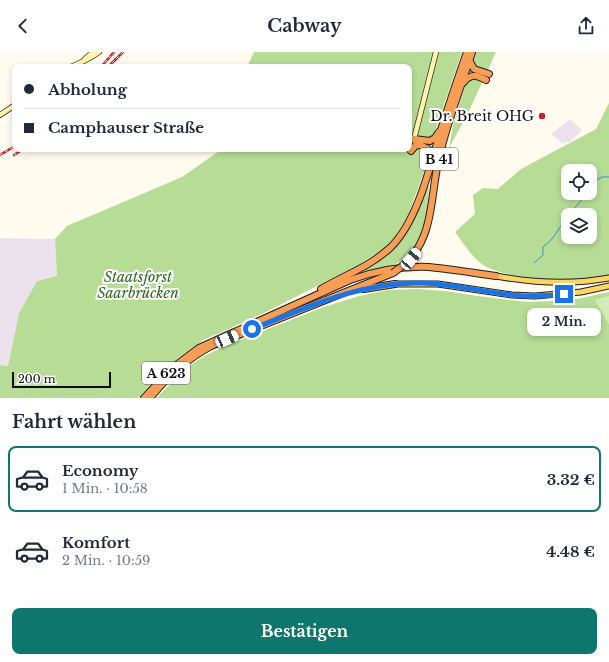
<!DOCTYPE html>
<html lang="de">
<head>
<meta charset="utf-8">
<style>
  body { margin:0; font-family:"Libre Baskerville",serif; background:#f2f2f3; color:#1f2937; height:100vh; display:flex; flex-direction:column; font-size:15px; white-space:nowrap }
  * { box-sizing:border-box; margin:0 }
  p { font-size:13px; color:#747a83 }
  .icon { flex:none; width:22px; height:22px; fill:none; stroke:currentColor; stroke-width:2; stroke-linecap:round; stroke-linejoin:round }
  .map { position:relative; height:346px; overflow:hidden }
  .sheet { display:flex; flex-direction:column; background:#fff; flex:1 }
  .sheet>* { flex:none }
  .guide { position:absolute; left:12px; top:12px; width:400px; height:88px; border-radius:8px; box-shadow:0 2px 6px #0003; display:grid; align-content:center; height:88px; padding:0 12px; background:#fff }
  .tools { position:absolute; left:561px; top:112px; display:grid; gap:8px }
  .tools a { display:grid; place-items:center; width:36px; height:36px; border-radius:8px; background:#fff; box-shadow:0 2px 6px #0003; font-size:20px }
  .scale { position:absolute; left:12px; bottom:10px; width:99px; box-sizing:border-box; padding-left:4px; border:2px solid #0e0e0e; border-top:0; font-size:11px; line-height:14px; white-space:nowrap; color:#0e0e0e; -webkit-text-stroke:3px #fff; paint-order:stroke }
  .end { position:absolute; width:18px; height:18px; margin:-9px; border:5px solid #1a73e8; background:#fff; box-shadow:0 0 0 2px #fff }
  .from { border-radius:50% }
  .bubble { position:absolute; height:28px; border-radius:8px; background:#fff; box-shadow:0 2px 6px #0003; font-size:13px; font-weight:700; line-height:28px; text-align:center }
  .car { position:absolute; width:12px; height:24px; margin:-12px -6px; border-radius:5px; box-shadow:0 0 3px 1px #0007; background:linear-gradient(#fff 24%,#345 0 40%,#fff 0 76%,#345 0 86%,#fff 0) }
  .guide b { display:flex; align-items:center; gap:14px; height:38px; font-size:15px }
  .guide b+b { border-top:1px solid #e0e1e3 }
  .guide i { width:10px; height:10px; background:#1f2937 }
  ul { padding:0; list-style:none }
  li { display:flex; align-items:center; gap:12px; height:66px; margin:0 8px 6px; padding:0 4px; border:2px solid transparent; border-radius:8px }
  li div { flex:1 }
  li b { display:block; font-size:15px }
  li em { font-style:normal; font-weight:700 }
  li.current { border-color:#0f766e }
  li>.icon { width:36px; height:36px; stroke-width:1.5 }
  h2 { padding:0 12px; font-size:18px; line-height:48px }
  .action { display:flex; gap:8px; margin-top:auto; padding:8px 12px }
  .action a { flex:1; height:46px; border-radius:8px; background:#0f766e; color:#fff; font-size:16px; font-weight:700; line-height:46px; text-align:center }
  header { display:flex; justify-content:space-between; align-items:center; height:52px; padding:0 12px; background:#fff; font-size:18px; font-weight:700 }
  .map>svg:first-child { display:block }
</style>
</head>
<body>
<header><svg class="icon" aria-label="back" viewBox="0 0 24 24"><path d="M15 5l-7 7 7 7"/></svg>Cabway<svg class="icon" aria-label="share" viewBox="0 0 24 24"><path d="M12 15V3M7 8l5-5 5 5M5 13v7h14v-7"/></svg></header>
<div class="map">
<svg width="609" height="346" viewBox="0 0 609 346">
  <rect width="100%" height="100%" fill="#fffcef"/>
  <!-- industrial -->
  <g fill="#ebe2ed">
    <polygon points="569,68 571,68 582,78 570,90 565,90 563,92 551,82"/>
    <polygon points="0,186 55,187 57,224 37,229 19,261 8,314 0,313"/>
  </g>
  <!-- green -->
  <polygon fill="#d2ebb7" points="609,244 609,272 595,248"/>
  <!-- forest -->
  <g fill="#b6dc96" fill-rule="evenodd">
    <polygon points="254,0 462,0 434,82 429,106 417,139 408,163 396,184 382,198 356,214 266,260 203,288 178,306 157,325 138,346 0,346 0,313 8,314 19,261 37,229 57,224 55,187 67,174 182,125 222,97 409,97 409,15 247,15"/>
    <polygon points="475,0 496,0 469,59 449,96 453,73"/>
    <path d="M609,51V224C583,232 509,228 485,214C472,206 464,192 455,180L475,162L473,143L483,136L498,137L521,117L596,77ZM568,119H590V141H568ZM568,163H590V185H568Z"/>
    <path d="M428,134H429C427,161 424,193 399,210C391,216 376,217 366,219L365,218C403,196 412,172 428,134Z"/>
    <polygon points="417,237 445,239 477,244 528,250 572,248 609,240 609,244 595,248 609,272 609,346 156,346 189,314 206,303 235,290 324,255 359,244 388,238"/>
  </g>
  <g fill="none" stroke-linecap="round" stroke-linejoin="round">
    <!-- stream -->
    <g stroke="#3795d1" stroke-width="1">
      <polyline points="590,132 602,125 609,125"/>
      <path d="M569,163C573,157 584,147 586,141"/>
      <polyline points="534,211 543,203 543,195 552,187 568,164"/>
    </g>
    <defs>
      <g id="secondary">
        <polyline points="85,7 93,0"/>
        <path d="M71,15C81,10 90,7 99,0"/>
        <polyline points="0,63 15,53"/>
        <polyline points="414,87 436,0"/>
      </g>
      <g id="primary">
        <path d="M496,224C534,231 572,233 609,226"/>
        <polyline points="395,232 438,232 512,243 535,244 581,240 609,234"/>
      </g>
      <g id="highway">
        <polyline points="469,8 474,17 489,22"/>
        <path d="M463,31C471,21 476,23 486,28"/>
        <polyline points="414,87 430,89 435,86 439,80"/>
        <path d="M414,87C418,96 428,93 434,103"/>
        <polyline points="411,99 415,94 419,93"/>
        <path d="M405,212C435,184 430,143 439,106C447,70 461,35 472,0"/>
        <path d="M321,237C345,223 371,214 391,195C418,168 430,114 441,78C449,52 458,26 467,0"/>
        <polyline points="364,237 395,232"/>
        <path d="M144,346L171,317L199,296L350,228C375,219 402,214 429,215C451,217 474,221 496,224"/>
        <path d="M150,346C167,325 187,307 211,294L393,221"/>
      </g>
    </defs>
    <!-- secondary casing -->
    <use href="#secondary" stroke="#303030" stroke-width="6"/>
    <!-- primary casing -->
    <use href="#primary" stroke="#1f1f1f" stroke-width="7"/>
    <!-- highway casing -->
    <use href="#highway" stroke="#1f1f1f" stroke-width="8"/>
    <!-- secondary -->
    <use href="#secondary" stroke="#fff5aa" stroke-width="4.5"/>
    <!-- primary -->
    <use href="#primary" stroke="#fcd562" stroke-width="5"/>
    <!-- highway -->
    <use href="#highway" stroke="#f89d54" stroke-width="6"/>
    <defs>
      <g id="rail">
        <polyline points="101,15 114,0"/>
        <polyline points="108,15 123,0"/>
        <polyline points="0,103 15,94"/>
        <polyline points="14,103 23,97"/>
      </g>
    </defs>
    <!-- rail casing -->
    <use href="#rail" stroke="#c2222b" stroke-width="2.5"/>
    <!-- rail -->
    <use href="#rail" stroke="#fff" stroke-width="1" stroke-dasharray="3" stroke-linecap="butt"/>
    <defs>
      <polyline id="highway-bridge" points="393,221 405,212"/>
    </defs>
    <!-- highway-bridge casing -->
    <use href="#highway-bridge" stroke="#1f1f1f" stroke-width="8" stroke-linecap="butt"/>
    <!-- highway-bridge -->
    <use href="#highway-bridge" stroke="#f89d54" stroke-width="6"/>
  </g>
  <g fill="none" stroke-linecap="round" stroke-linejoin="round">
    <!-- route -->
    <path stroke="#1a73e8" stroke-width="5" d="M252,277C306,256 362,229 422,231C456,232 490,242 524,244C538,244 551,244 564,242"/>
  </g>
  <!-- markers -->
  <circle fill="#c2222b" stroke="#fff" stroke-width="1.5" cx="542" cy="64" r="4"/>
  <g text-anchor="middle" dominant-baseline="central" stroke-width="4" stroke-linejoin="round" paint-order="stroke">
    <!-- shield labels -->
    <g fill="#fff" stroke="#565656" stroke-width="1">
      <rect x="420" y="96" width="38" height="22" rx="3"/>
      <rect x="142" y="310" width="48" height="22" rx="3"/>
    </g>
    <g font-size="13" font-weight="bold" fill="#0e0e0e">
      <text x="439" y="107">B 41</text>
      <text x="166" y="321">A 623</text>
    </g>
    <!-- poi labels -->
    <g font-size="14" fill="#0e0e0e" stroke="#fff" text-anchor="end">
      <text x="534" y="64">Dr. Breit OHG</text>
    </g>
    <!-- park labels -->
    <g font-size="14" font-style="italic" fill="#2d681c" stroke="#fff">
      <text x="138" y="225">Staatsforst<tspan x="138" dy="16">Saarbrücken</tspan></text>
    </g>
  </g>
</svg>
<div class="tools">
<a><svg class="icon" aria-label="locate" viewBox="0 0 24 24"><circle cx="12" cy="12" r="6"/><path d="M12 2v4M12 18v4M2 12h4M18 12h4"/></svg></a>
<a><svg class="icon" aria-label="layers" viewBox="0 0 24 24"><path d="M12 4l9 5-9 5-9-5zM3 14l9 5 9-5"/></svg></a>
</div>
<div class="scale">200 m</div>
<i class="end from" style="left:252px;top:277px"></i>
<i class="end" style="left:564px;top:242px"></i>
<div class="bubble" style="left:527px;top:256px;width:74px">2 Min.</div>
<i class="car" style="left:411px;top:207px;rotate:40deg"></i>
<i class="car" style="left:227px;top:287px;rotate:67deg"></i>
<div class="guide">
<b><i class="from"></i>Abholung</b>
<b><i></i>Camphauser Straße</b>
</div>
</div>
<section class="sheet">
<h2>Fahrt wählen</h2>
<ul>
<li class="current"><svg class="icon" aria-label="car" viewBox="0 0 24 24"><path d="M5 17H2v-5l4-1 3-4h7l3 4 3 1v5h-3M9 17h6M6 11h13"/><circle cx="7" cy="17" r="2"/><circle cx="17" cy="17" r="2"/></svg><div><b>Economy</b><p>1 Min. · 10:58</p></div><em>3.32 €</em></li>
<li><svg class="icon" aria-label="car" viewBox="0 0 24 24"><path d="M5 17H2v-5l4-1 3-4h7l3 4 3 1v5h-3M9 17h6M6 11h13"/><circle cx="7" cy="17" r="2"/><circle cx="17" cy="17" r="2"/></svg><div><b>Komfort</b><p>2 Min. · 10:59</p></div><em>4.48 €</em></li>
</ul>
<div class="action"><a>Bestätigen</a></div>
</section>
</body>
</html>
